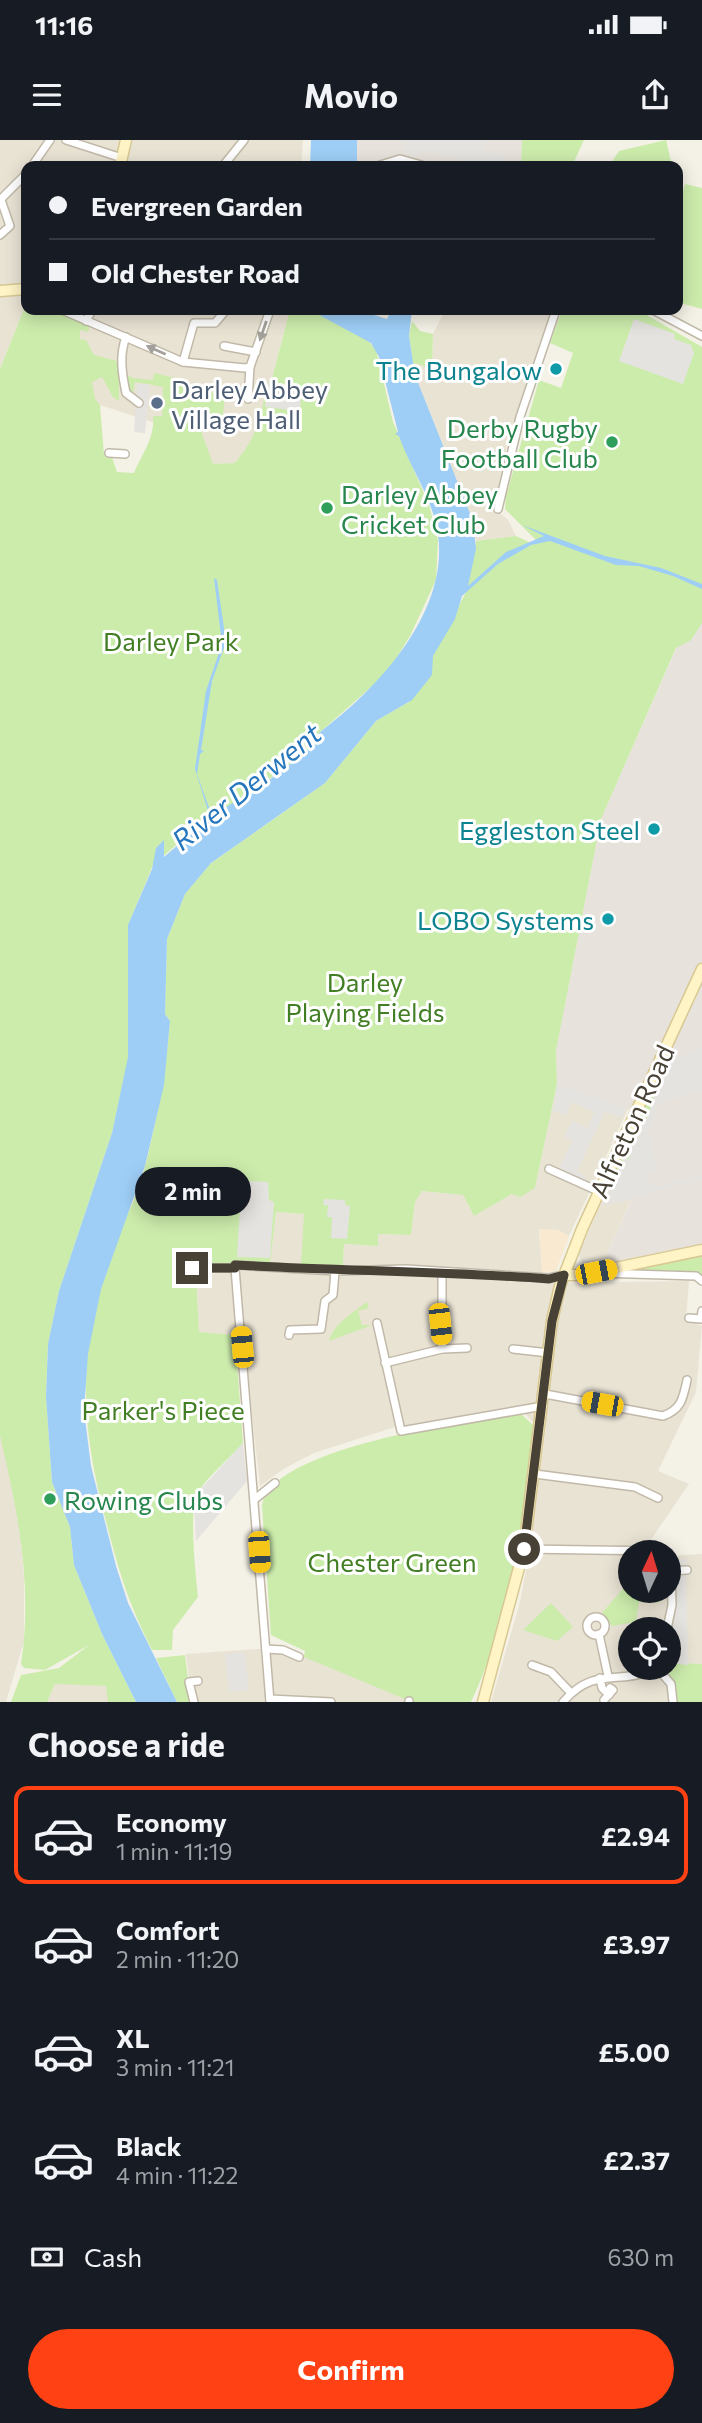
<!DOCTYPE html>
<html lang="en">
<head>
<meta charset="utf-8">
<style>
  body { margin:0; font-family:Commissioner,sans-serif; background:#242831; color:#f1f3f6; height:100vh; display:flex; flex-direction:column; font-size:26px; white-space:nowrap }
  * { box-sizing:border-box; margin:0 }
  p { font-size:23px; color:#9ea1a6 }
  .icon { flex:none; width:38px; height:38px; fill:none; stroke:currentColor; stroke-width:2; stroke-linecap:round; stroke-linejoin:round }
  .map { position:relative; height:1562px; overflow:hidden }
  .drawer { display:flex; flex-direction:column; background:#171b24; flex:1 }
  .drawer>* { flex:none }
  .banner { position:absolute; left:21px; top:21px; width:662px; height:154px; border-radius:14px; box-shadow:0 4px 18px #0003; display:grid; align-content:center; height:154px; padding:0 28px; background:#171b24 }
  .needle { width:46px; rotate:4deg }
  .buttons { position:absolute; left:618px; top:1400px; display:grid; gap:14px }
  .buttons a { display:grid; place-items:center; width:63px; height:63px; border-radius:50%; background:#171b24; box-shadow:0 4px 18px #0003; font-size:35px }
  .end { position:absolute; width:32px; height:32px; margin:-16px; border:9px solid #484135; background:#fff; box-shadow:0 0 0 4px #fff }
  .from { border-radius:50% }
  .bubble { position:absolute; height:49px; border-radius:24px; background:#171b24; box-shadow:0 4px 18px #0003; font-size:23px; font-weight:700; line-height:49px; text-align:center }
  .car { position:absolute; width:21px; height:42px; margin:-21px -10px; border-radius:9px; box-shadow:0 0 5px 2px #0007; background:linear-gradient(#f5c518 24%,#345 0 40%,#f5c518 0 76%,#345 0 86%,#f5c518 0) }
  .banner b { display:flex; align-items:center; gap:24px; height:66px; font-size:26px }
  .banner b+b { border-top:2px solid #363941 }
  .banner i { width:18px; height:18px; background:#f1f3f6 }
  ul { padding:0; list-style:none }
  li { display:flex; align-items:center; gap:21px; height:98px; margin:0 14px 10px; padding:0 14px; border:4px solid transparent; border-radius:14px }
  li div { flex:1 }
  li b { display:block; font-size:26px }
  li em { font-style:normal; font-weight:700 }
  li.active { border-color:#ff4113 }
  li>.icon { width:63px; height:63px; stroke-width:1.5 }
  h2 { padding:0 28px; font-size:32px; line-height:84px }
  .pay { display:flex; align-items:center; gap:18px; height:77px; padding:0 28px; font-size:26px }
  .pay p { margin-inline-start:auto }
  .button { display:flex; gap:14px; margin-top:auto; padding:14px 28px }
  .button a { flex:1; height:80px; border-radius:42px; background:#ff4113; color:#fff; font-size:28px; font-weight:700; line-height:80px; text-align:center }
  .status { display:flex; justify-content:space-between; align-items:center; height:49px; padding:0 35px; background:#171b24; direction:ltr }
  .status svg { height:19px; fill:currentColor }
  header { display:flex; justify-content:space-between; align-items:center; height:91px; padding:0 28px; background:#171b24; font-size:32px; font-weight:700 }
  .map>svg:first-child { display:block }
</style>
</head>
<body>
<div class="status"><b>11:16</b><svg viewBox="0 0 49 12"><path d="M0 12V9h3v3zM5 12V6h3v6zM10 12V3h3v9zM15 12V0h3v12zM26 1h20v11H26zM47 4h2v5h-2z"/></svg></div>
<header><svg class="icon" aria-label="menu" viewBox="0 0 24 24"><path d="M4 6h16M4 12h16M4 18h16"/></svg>Movio<svg class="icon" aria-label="share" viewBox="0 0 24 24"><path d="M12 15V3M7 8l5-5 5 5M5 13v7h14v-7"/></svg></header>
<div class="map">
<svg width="702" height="1562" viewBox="0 0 702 1562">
  <rect width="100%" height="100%" fill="#f4f1e6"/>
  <!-- residential -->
  <g fill="#e9e3d4">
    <polygon points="0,0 303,0 301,26 26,26 26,164 0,229"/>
    <polygon points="48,170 290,170 271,242 266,243 264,268 253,301 235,323 213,324 155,283 100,265 73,236"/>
    <polygon points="445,170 551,170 508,301 494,368 508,380 516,396 476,401 471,376 415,235 413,223 432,227 433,194"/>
    <polygon points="557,944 628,969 569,1096 558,1090 539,1089 543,1143 689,1141 686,1179 702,1186 696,1252 658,1331 689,1344 646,1407 647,1412 630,1412 630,1451 668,1451 669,1416 702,1414 702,1526 669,1526 668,1489 630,1489 630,1528 665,1528 676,1549 676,1562 491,1562 520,1462 531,1404 546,1286 536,1285 523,1272 408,1295 398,1286 314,1313 285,1328 260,1346 243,1196 199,1192 196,1135 244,1131 270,1124 276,1072 304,1074 343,1125 344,1104 378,1106 378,1094 411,1095 415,1062 422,1051 463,1055 474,1076 512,1054 535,1048"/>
    <polygon points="631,1059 603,1124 585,1128 578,1115 600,1066"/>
    <polygon points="0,1277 19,1375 24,1438 24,1501 6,1562 0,1562"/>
    <polygon points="285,1507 414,1559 413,1562 192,1562 186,1514"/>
    <polygon points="66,1543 106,1546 110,1550 109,1562 47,1562 55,1544"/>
  </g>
  <!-- commercial -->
  <polygon fill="#f8e9d0" points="539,1089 558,1090 569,1096 556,1131 542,1132"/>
  <!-- industrial -->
  <g fill="#e7e2db">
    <polygon points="357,0 522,0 521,26 484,26 463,22 463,26 357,26"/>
    <polygon points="702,450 702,1104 603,1124 631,1060 600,1066 644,975 557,944 556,911 601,679"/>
  </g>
  <!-- green -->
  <g fill="#ccecac" fill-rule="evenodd">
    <polygon points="522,0 584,0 572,26 521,26"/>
    <polygon points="666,0 672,26 609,26 619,11"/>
    <polygon points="685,44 702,48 702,169 677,162 677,77"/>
    <path d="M26,164V170H60L90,185L88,192L80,190V199L86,200L94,215L117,221V230L133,238L153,240L154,233C176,237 203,249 225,258L222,282L204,281L202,294L213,324L235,323C256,298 263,275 266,243L271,242L290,170H310L366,198L376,210L393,282L429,365L438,400L436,440L410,496L387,533L319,593L316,604L263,644L198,686L153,725L129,783L128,919L112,993L59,1151L48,1204L46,1257L52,1342L70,1387L74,1425L102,1494L136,1562H108L106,1546L55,1544L47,1562H11L21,1535L59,1528L89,1505L45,1530L24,1528L21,1524C33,1447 18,1371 0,1296V229ZM102,237L113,257L119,261V244L133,253L135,242L163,247L162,276H153C155,299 142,313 134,333L117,332L112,317L104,315L100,265L95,259L92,242Z"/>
    <path d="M562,170H638L702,207V483L691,500L676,508L601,679L556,911L557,944L535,1048L520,1057L512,1054L474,1076L463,1055L422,1051L415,1062L411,1095L378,1094V1106L344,1104L343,1125L301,1124L304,1074L276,1072L270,1124H191L196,1135L199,1192L235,1195L243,1303C229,1319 209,1335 198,1352C188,1368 196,1436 198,1457L173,1490L172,1510H152C128,1462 119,1432 106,1381C82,1291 77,1222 105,1131C116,1096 136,1062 145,1027C157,979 166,931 170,881L165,874L167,799L185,754L210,724L325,643L376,581L409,562L466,452L476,401L516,396L533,404L538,402L505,369L506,356L539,240L561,248L573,213L550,203Z"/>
    <polygon points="412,181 420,191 433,194 432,228 413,223 409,196"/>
    <polygon points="656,938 661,938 646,980 643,979 627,1013 631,1014 629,1020 624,1019 610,1044"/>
    <polygon points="702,1115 702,1137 616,1131"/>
    <path d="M367,1162L369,1168L358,1171L362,1185H372L329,1201C333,1184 354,1172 367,1162Z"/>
    <path d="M520,1273L534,1286C523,1381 512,1475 471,1562H412L304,1517L305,1511L271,1495L262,1365C272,1307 471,1281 520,1273Z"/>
    <polygon points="630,1441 630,1451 659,1451 659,1463 639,1462 636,1482 612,1486 601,1474"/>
    <polygon points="551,1463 573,1487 557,1501 523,1490"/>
    <polygon points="185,1515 191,1562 177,1562 156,1518"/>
    <polygon points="669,1523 702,1524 702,1562 676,1562 676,1549 665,1530"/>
  </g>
  <!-- parking -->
  <g fill="#e5e3df">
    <polygon points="403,0 486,0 485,13 506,14 505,26 483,26 422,10 418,18 407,15"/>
    <polygon points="634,179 675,194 674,199 691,205 694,213 683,244 619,221"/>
    <polygon points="267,243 312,247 311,258 301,257 300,271 265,267"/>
    <polygon points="137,244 150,244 145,293 134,292"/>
    <polygon points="702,907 702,951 660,962 648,991 658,1030 647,1033 652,1047 702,1035 702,1038 608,1065 606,1056 617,1045 613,1042 624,1018 629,1019 631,1015 627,1013 642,979 646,980 661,938 666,938 665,926"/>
    <polygon points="557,944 626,968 623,978 605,972 577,1031 588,1039 585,1045 573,1040 574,1035 559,1029 572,1001 564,997 572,981 588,988 594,972 572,962 566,975 553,971"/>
    <polygon points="248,1041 268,1042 269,1060 274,1062 270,1118 237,1117 241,1052 247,1053"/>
    <polygon points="324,1059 345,1060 345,1065 350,1066 347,1099 331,1098 332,1077 327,1077 328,1065 323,1065"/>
    <polygon points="243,1303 247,1341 196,1401 194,1365 197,1353"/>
    <polygon points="686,1419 688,1525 669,1523 669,1500 676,1472 675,1435 671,1434 670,1421"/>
    <polygon points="245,1512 249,1550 229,1552 225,1514"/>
  </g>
  <!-- water -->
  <g fill="#9ecef6">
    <polygon points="311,0 357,0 357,26 310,26"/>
    <path d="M310,170H369L371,174L387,179L391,170H412L409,196L415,235L473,381L476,409L468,446L506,412L544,396L522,385L605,416L661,428L702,444V449L673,436L639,426L616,425L550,401L531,405L498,424L462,456L455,479L433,516L432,535L412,560L376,581L325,643L211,723L185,754L167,799L165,874L170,881L164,945L145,1026L101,1149L88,1214L84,1271L91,1326L116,1426L128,1463L177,1562H136L102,1494L74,1425L70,1387L52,1342L46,1257L48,1204L59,1151L112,993L128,917V785L152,729L156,708L164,700V717L210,677L195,629L206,551L222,504L214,438L217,440L226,502L212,541L201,610L204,611L200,614L197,634L212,676L272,638L316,604L319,593C380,547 458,464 435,380C427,350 409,325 399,296L395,294L398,292L379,217L371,203Z"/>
  </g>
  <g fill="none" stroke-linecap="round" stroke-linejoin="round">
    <defs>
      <g id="street">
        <polyline points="66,0 122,18"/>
        <polyline points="32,26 50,0"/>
        <polyline points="223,26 244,0"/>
        <polyline points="377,26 400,19 425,26"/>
        <polyline points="0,60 26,34"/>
        <polyline points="0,95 10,86 1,60"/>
        <polyline points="62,170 183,222 245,228 250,227 270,170"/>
        <polyline points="653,170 702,196"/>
        <polyline points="86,181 92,170"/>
        <path d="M126,197C119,215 122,234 126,253L139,263"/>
        <polyline points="224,206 256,212"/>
        <polyline points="183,222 194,183 215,183 226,170"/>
        <polyline points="248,259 250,227"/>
        <polyline points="109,313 125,314"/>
        <polyline points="498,369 520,277 556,170"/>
        <polyline points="549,1029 598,1051"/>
        <polyline points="192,1128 235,1128 235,1125 335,1131 406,1129 549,1138 564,1135"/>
        <polyline points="235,1128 270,1562"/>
        <polyline points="600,1133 696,1136 702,1141"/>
        <polyline points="689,1178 701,1179 702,1171"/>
        <polyline points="377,1183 401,1291 543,1266"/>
        <polyline points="289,1195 290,1190 321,1189 325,1161 333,1155 335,1131"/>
        <polyline points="442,1209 442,1132"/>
        <polyline points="513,1209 549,1213"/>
        <polyline points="385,1223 442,1209 467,1208"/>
        <path d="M545,1254L663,1276C682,1269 683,1258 687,1240"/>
        <polyline points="535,1334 635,1347 658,1358"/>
        <polyline points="255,1359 275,1343"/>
        <polyline points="524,1409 659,1411"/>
        <circle cx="596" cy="1486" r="9"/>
        <polyline points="667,1489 672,1465 671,1431 687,1430"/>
        <polyline points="599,1494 608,1536"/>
        <polyline points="266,1509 283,1510 299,1517"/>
        <polyline points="532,1525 551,1532 571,1553"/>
        <polyline points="657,1528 671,1544 673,1562"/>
        <polyline points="600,1538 602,1548 609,1555"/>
        <polyline points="270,1559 331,1562"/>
        <polyline points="604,1560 613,1550 610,1548"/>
        <polyline points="194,1562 189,1542 198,1541"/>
        <polyline points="409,1562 409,1561"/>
        <path d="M563,1562C596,1524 620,1547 655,1528"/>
      </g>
      <g id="secondary">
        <polyline points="120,26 126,0"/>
        <polyline points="0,151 26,149"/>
        <polyline points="564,1135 582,1135 702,1110"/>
        <polyline points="483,1562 524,1409 552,1181 560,1146 582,1089 702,829"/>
      </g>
    </defs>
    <!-- street casing -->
    <use href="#street" stroke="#c1b9a8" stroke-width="10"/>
    <!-- secondary casing -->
    <use href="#secondary" stroke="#d8c893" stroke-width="13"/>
    <!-- street -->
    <use href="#street" stroke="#fff" stroke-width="7"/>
    <!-- secondary -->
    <use href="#secondary" stroke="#fff4c6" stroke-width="10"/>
  </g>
  <!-- one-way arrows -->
  <defs><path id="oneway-solid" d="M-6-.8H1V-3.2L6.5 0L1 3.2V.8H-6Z" transform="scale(1.75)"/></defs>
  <g fill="#a4a09a">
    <use href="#oneway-solid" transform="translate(263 191) rotate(109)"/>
    <use href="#oneway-solid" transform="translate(156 210) rotate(-156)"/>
  </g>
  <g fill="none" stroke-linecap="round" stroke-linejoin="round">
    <!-- route -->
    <path stroke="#484135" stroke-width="9" d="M192,1128H235V1125C339,1131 444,1131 549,1139L564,1135L552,1181L524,1409"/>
  </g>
  <!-- markers -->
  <g fill="#0f9aa8" stroke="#fff" stroke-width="2.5">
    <circle cx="556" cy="229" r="7"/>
    <circle cx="654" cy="689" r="7"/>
    <circle cx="608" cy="779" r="7"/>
  </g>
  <circle fill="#5c6f8a" stroke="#fff" stroke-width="2.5" cx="157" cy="263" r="7"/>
  <g fill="#2e9e5b" stroke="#fff" stroke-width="2.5">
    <circle cx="612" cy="302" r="7"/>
    <circle cx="327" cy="368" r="7"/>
    <circle cx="50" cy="1359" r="7"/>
  </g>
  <g text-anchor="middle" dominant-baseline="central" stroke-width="6" stroke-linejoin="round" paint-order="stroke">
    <!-- culture labels -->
    <g font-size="26" fill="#0d838f" stroke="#fff" text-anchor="end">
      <text x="542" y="229">The Bungalow</text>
      <text x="640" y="689">Eggleston Steel</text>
      <text x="594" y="779">LOBO Systems</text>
    </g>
    <!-- service labels -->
    <g font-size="26" fill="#4e5e75" stroke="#fff" text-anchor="start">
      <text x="171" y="248">Darley Abbey<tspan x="171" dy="30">Village Hall</tspan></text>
    </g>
    <!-- leisure labels -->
    <g font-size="26" fill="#27864d" stroke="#fff" text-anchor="start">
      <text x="598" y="287" text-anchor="end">Derby Rugby<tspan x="598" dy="30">Football Club</tspan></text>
      <text x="341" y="353">Darley Abbey<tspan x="341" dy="30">Cricket Club</tspan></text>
      <text x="64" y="1359">Rowing Clubs</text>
    </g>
    <!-- park labels -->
    <g font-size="26" fill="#427e23" stroke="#fff">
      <text x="171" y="500">Darley Park</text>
      <text x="365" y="841">Darley<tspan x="365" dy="30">Playing Fields</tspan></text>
      <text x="163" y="1269">Parker's Piece</text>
      <text x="392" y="1421">Chester Green</text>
    </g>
    <!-- street labels -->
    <g font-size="26" fill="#484135" stroke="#fff">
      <text transform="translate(631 981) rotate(-65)">Alfreton Road</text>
    </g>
    <!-- water labels -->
    <g font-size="28" font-style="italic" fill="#2576bc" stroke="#fff">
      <text transform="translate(246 646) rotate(-39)">River Derwent</text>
    </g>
  </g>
</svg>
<div class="buttons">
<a><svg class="needle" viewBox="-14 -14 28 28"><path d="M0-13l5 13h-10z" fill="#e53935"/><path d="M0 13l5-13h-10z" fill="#9ea1a6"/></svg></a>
<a><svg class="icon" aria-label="locate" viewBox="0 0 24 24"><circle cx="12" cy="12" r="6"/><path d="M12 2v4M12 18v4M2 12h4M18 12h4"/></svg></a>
</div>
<i class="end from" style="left:524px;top:1409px"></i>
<i class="end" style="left:192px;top:1128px"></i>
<div class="bubble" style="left:135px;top:1027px;width:116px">2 min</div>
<i class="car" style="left:596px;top:1132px;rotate:79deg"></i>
<i class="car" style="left:440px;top:1184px;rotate:174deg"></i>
<i class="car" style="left:242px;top:1207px;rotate:355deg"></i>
<i class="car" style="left:602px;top:1264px;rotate:280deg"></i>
<i class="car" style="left:259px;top:1412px;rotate:176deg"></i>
<div class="banner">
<b><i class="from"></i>Evergreen Garden</b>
<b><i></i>Old Chester Road</b>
</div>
</div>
<section class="drawer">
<h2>Choose a ride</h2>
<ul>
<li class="active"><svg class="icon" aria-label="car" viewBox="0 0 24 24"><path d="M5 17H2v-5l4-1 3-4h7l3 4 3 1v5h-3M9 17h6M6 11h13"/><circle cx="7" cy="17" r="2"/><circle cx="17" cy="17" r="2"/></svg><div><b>Economy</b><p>1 min · 11:19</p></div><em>£2.94</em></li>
<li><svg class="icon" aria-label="car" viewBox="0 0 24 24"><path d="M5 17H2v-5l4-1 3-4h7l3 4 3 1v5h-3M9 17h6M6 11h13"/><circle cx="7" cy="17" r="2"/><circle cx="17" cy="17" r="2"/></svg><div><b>Comfort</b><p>2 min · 11:20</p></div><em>£3.97</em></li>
<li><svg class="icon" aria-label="car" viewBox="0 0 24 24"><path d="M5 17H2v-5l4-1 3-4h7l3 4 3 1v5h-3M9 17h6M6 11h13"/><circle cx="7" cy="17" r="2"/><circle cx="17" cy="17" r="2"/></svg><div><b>XL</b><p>3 min · 11:21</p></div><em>£5.00</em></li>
<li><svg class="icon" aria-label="car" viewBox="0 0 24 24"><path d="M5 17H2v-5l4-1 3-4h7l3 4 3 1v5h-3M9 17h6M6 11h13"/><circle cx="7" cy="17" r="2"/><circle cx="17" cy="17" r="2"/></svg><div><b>Black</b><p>4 min · 11:22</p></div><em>£2.37</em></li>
</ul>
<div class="pay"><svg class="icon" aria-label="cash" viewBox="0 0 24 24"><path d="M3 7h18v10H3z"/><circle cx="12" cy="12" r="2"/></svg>Cash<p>630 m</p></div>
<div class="button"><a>Confirm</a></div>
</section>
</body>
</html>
